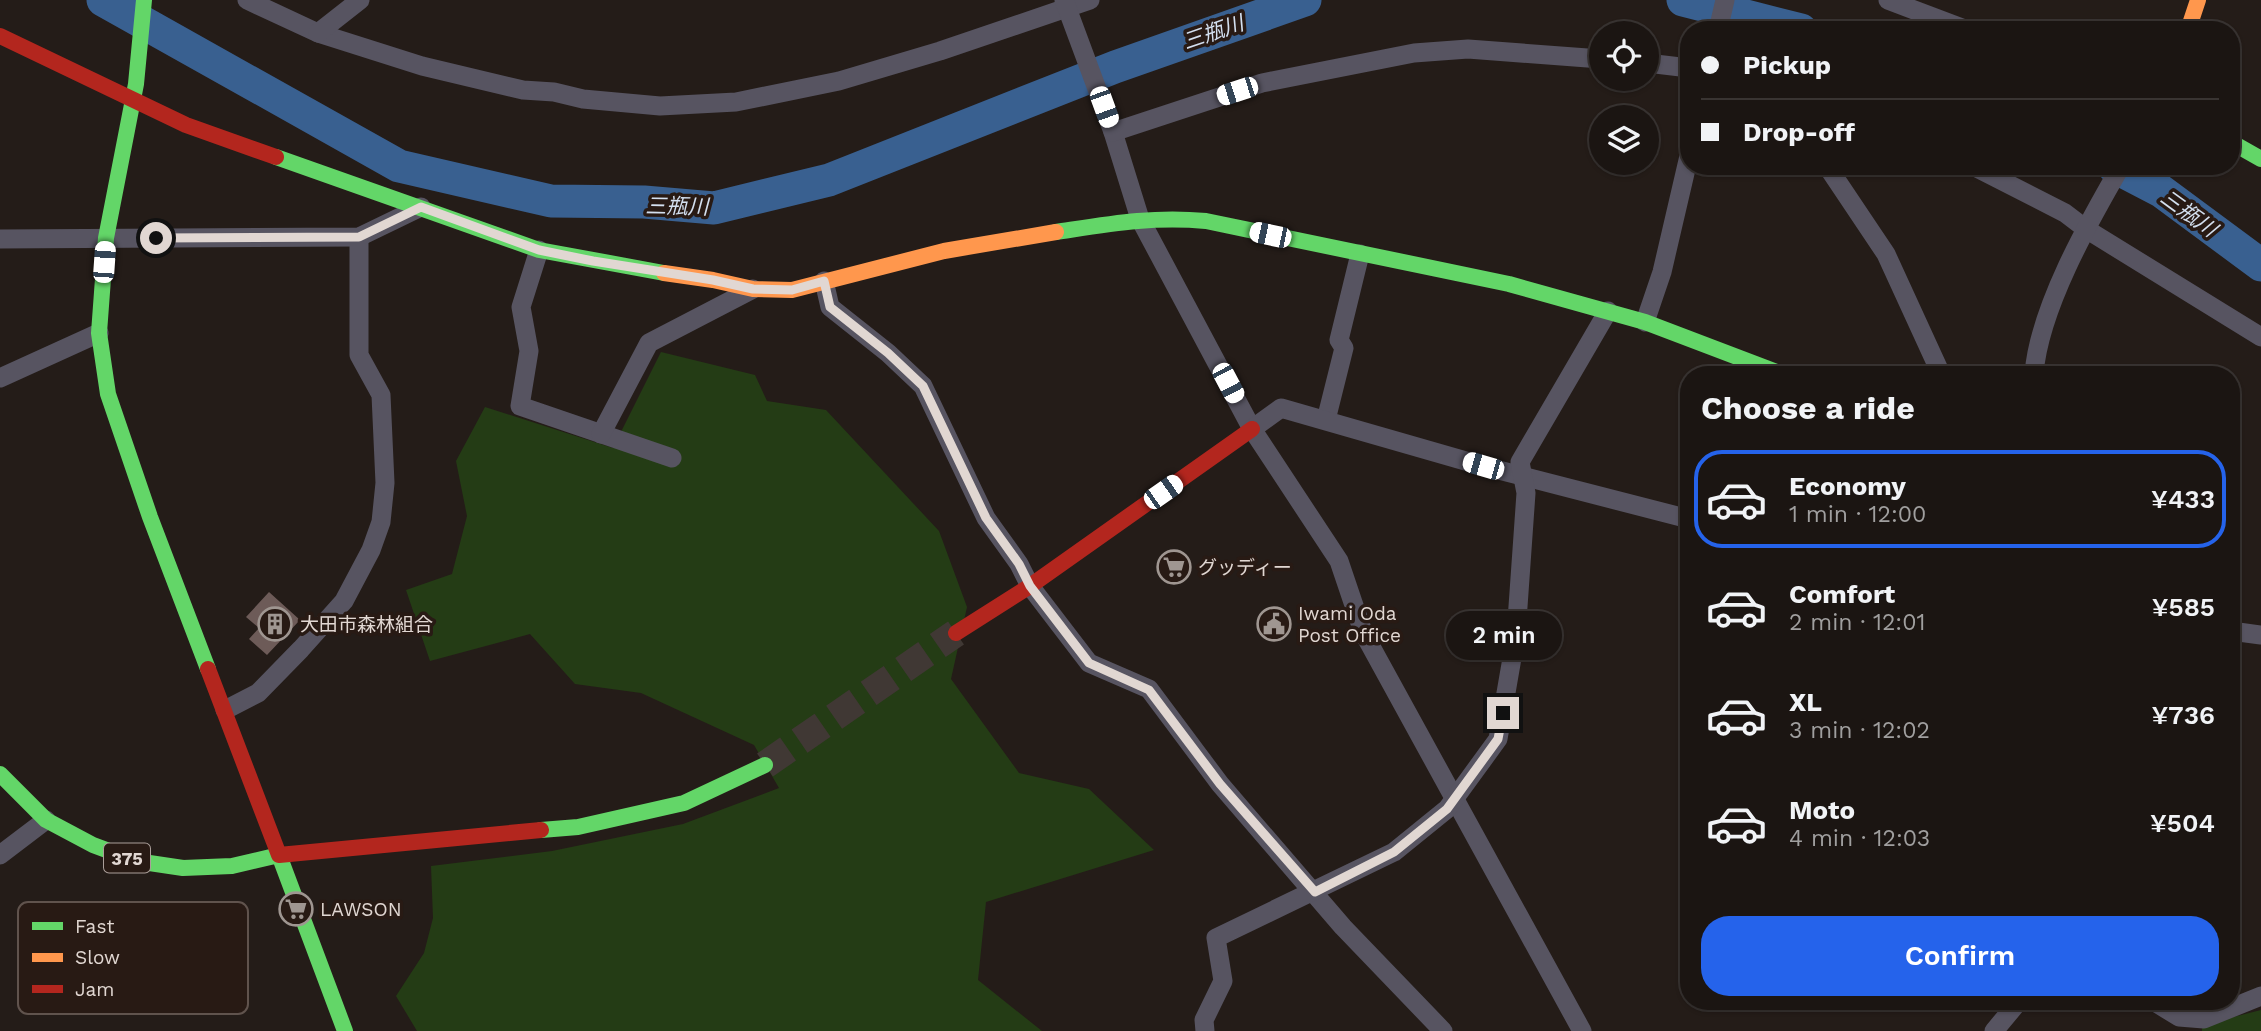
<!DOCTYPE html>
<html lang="en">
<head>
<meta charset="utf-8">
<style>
  body { margin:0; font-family:"Work Sans","Noto Sans JP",sans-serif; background:#241e1b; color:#f1f3f6; height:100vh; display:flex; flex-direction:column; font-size:26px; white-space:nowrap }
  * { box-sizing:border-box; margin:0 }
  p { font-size:23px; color:#a09f9f }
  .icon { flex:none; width:38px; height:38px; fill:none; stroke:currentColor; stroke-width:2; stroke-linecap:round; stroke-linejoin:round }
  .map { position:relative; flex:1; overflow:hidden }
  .side { position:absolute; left:1680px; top:366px; width:560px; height:644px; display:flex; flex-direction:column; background:#1b1512; border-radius:28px; box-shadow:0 2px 5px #0004,0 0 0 2px #393432 }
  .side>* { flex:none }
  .hud { position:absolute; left:1680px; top:21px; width:560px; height:154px; border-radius:28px; box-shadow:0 2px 5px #0004,0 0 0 2px #393432; display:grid; align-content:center; height:154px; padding:0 21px; background:#1b1512 }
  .buttons { position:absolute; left:1589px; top:21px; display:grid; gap:14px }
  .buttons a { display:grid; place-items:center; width:70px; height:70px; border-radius:50%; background:#1b1512; box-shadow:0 2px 5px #0004,0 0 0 2px #393432; font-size:35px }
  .end { position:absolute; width:32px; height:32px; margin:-16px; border:9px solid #e1d7d2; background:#111; box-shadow:0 0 0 4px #111 }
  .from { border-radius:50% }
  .bubble { position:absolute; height:49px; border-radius:24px; background:#1b1512; box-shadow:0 2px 5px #0004,0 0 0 2px #393432; font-size:23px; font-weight:600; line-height:49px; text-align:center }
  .car { position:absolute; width:21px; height:42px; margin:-21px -10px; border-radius:9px; box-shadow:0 0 5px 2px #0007; background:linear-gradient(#fff 24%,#345 0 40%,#fff 0 76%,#345 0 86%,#fff 0) }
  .hud b { display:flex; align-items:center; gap:24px; height:66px; font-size:26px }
  .hud b+b { border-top:2px solid #393432 }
  .hud i { width:18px; height:18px; background:#f1f3f6 }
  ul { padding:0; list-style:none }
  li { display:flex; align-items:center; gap:21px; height:98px; margin:0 14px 10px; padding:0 7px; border:4px solid transparent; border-radius:28px }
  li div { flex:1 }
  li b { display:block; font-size:26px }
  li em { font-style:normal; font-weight:600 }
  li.selected { border-color:#2563eb }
  li>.icon { width:63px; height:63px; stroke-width:1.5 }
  h2 { padding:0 21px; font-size:32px; line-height:84px }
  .cta { display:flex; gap:14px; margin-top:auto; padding:14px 21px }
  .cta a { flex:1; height:80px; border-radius:28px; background:#2563eb; color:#fff; font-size:28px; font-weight:600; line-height:80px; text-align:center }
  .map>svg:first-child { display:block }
</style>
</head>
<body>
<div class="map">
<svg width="2261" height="1031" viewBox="0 0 2261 1031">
  <rect width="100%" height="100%" fill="#241c18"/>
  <!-- green -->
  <g fill="#243c15">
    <polygon points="661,352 755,375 767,401 826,410 939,531 967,607 951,679 1019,773 1089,789 1154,850 986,902 978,980 1042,1031 417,1031 396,996 424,953 433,918 431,866 552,851 683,824 779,788 754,745 641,693 575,684 530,634 430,661 406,590 452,574 467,516 456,461 485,407 613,448"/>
    <polygon points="2261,1010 2261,1031 2202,1031 2202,1025"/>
  </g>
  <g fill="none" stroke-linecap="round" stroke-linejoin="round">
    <!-- river -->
    <g stroke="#396090" stroke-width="33">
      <polyline points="103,0 399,166 551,201 644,202 714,208 829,180 1115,67 1305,0"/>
      <polyline points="1683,0 1801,30"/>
      <polyline points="2113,166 2161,191 2261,265"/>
    </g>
  </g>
  <!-- building -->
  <polygon fill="#6d5b58" points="269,592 300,620 267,655 249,639 259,628 246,617"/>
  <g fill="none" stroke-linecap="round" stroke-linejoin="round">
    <!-- secondary-tunnel -->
    <polyline stroke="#403834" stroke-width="28" stroke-dasharray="28 14" stroke-linecap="butt" points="765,765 956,633"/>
    <!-- street -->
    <g stroke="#575461" stroke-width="19">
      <polyline points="247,0 318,33 422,66 523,90 554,92 583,99 660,106 736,102 839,81 940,51 1090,0"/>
      <polyline points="1064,0 1113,132 1140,219 1252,429 1339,561 1363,632 1582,1031"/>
      <polyline points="1888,0 1967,30"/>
      <polyline points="1718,30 1725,0"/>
      <polyline points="318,33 360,0"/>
      <polyline points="1647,63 1689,68"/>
      <polyline points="1113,132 1262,83 1414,53 1468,49 1601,59"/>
      <polyline points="1827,166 1886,254 1941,374"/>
      <polyline points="1973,166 2065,213 2086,229 2261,337"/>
      <polyline points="0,239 359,237 421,207"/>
      <polyline points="539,250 521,307 529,351 520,406 672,458"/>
      <polyline points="824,281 830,307 888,353 923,386 986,518 1019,564 1030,586 1089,663 1149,689 1220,784 1343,927 1443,1031"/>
      <polyline points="1645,322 1662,272 1689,156"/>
      <path d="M2034,374C2039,309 2088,223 2121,166"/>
      <polyline points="0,378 99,333"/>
      <polyline points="1326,420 1344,348 1339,340 1360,254"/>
      <polyline points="1252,429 1281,408 1483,466 1689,519"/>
      <polyline points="601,434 649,343 753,289"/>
      <polyline points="2231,631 2261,635"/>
      <polyline points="225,710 258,693 301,649 344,601 371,550 381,522 385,483 381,395 359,355 359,237"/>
      <polyline points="0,855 46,820"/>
      <polyline points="2153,1001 2179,1017 2204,1019 2261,996"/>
      <polyline points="1205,1031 1204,1020 1223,981 1216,938 1394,852 1447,809 1498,739 1516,635 1526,493 1520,462 1608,311"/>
      <polyline points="1994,1031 2019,1001"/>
    </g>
    <!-- fast -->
    <g stroke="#63d668" stroke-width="16">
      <polyline points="144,0 136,84 106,238 99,333 108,394 150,517 208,669"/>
      <polyline points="2231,142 2261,159"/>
      <polyline points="276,157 539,250 664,273"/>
      <path d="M1056,232C1109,224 1152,216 1206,221L1509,284L1645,322L1782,374"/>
      <polyline points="0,774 46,820 93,845 136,861 183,868 232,866 279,855 345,1031"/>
      <polyline points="541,830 578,827 684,803 765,765"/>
    </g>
    <!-- slow -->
    <g stroke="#ff974d" stroke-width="16">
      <polyline points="2188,30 2198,0"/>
      <polyline points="664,273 713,280 753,289 792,290 944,251 1056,232"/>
    </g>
    <!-- jam -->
    <g stroke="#b3261e" stroke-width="16">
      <polyline points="0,36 186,125 276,157"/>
      <polyline points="956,633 1030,586 1252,429"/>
      <polyline points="208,669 279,855 541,830"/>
    </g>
  </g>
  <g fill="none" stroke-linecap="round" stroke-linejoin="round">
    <!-- route -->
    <polyline stroke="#e1d7d2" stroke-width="9" points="156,238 359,237 421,207 539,250 593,261 713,280 753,289 792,290 824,281 830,307 888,353 923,386 986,518 1019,564 1030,586 1089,663 1149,690 1220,784 1315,892 1394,852 1447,809 1498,739 1503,713"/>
  </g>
  <!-- icons -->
  <defs>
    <symbol id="supermarket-ring" viewBox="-11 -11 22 22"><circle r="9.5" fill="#281a14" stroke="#9f9691" stroke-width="1.5"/><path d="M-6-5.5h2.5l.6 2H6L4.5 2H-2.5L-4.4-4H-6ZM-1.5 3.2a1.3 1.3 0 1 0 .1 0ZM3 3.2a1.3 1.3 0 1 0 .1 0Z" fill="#9f9691"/></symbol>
    <symbol id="building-ring" viewBox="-11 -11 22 22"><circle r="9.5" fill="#281a14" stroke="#9f9691" stroke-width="1.5"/><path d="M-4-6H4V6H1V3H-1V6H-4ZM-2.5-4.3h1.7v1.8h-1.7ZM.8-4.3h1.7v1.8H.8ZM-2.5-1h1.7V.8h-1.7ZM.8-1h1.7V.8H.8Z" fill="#9f9691"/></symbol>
    <symbol id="civic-ring" viewBox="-11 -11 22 22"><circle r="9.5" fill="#281a14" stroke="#9f9691" stroke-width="1.5"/><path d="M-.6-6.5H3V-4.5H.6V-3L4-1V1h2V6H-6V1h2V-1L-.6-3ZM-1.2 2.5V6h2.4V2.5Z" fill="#9f9691"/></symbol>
  </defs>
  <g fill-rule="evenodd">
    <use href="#supermarket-ring" x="1155" y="548" width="38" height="38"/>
    <use href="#building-ring" x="256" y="605" width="38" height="38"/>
    <use href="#civic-ring" x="1255" y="605" width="38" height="38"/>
    <use href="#supermarket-ring" x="277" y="890" width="38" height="38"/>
  </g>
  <g text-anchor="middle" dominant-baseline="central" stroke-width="7" stroke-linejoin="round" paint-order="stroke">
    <!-- shield labels -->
    <rect fill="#281a14" stroke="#aa9e99" stroke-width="2" x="104" y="843.5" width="46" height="29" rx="5"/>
    <g font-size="18" font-weight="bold" fill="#e1d7d2">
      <text x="127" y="858">375</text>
    </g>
    <!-- poi labels -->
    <g font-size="19" fill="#e1d7d2" stroke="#281a14" text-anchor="start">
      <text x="1198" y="567">グッディー</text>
      <text x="1298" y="613">Iwami Oda<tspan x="1298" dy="22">Post Office</tspan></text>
      <text x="300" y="624">大田市森林組合</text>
      <text x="320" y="909">LAWSON</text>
    </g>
    <!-- water labels -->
    <g font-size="21" font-style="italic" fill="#d4e0f0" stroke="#281a14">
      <text transform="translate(1213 32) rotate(-19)">三瓶川</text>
      <text transform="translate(677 206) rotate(1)">三瓶川</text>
      <text transform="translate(2189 213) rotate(36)">三瓶川</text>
    </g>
  </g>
  <!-- legend -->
  <rect x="18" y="902" width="230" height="112" rx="10" fill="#281a14" stroke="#60534d" stroke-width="2"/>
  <rect x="32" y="922" width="31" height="8" fill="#63d668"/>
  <rect x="32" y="953" width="31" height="9" fill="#ff974d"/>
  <rect x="32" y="985" width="31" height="8" fill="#b3261e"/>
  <g font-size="19" fill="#e1d7d2">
    <text x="75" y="933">Fast</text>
    <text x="75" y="964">Slow</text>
    <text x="75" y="996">Jam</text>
  </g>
</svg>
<div class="buttons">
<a><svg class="icon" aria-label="locate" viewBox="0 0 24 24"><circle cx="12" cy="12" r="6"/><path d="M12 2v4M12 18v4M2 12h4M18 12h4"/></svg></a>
<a><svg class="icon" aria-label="layers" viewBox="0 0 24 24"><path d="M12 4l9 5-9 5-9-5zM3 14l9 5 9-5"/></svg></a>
</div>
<i class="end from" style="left:156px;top:238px"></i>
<i class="end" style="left:1503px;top:713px"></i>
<div class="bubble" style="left:1446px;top:611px;width:116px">2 min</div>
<i class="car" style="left:1237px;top:91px;rotate:252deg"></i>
<i class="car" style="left:1104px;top:107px;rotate:160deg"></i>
<i class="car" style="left:1270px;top:235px;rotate:282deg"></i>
<i class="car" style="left:104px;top:262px;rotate:4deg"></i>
<i class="car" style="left:1228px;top:383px;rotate:152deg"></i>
<i class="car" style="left:1483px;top:466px;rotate:286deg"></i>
<i class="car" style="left:1163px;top:492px;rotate:55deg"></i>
<div class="hud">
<b><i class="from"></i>Pickup</b>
<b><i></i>Drop-off</b>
</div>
<section class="side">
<h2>Choose a ride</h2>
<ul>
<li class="selected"><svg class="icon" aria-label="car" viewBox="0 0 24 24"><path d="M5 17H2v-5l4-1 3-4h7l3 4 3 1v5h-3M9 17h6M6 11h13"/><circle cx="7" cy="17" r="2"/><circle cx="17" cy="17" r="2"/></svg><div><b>Economy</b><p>1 min · 12:00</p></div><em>¥433</em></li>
<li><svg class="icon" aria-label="car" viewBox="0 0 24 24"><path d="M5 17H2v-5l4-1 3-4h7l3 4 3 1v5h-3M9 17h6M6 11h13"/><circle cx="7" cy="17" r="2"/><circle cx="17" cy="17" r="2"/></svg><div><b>Comfort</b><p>2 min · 12:01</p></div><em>¥585</em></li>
<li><svg class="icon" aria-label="car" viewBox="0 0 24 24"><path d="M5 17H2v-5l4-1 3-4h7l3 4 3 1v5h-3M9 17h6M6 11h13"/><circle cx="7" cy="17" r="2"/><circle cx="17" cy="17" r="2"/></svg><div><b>XL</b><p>3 min · 12:02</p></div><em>¥736</em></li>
<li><svg class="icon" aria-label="car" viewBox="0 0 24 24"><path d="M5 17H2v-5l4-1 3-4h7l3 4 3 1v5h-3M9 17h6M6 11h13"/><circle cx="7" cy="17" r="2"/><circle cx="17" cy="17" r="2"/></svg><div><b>Moto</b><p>4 min · 12:03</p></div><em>¥504</em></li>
</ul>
<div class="cta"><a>Confirm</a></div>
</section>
</div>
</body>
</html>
